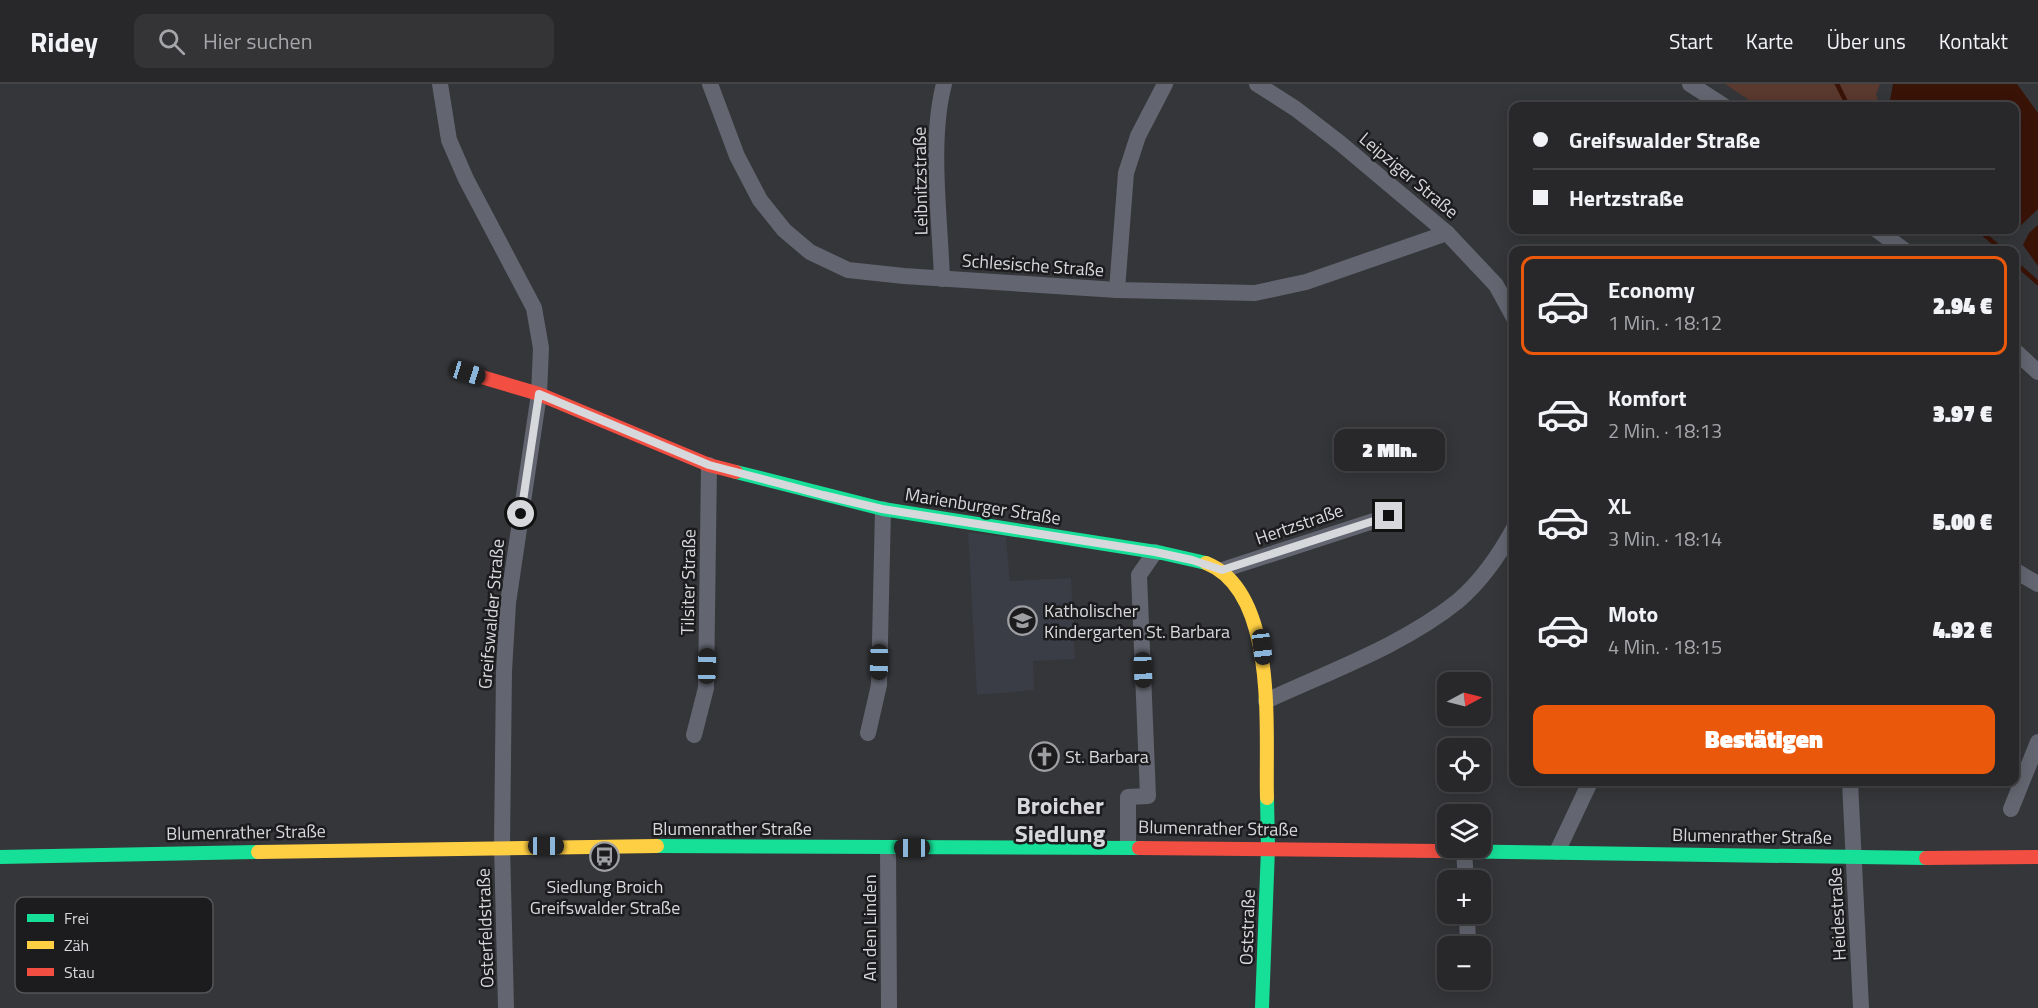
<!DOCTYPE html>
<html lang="de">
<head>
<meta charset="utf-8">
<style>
  body { margin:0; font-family:"Titillium Web",sans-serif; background:#343437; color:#f1f3f6; height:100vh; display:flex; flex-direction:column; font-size:22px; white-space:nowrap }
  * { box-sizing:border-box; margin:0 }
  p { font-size:20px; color:#a5a6a9 }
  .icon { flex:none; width:33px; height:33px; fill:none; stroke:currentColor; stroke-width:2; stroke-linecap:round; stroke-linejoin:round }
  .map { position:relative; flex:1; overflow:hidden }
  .drawer { position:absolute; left:1509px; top:162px; width:510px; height:540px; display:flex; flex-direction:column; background:#28282b; border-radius:12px; box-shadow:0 3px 15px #0003,0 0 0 2px #444447 }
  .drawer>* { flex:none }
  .top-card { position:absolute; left:1509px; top:18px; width:510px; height:132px; border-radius:12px; box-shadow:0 3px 15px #0003,0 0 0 2px #444447; display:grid; align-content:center; height:132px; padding:0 24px; background:#28282b }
  .needle { width:39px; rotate:83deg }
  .tools { position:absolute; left:1437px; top:588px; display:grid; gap:12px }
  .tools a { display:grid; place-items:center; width:54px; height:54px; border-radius:12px; background:#28282b; box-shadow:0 3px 15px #0003,0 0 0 2px #444447; font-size:30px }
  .end { position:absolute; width:27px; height:27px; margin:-14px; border:8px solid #d7d8db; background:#111; box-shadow:0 0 0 3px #111 }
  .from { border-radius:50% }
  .bubble { position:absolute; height:42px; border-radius:12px; background:#28282b; box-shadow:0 3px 15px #0003,0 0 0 2px #444447; font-size:20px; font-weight:800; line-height:42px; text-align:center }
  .car { position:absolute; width:18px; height:36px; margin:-18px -9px; border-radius:8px; box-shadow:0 0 4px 2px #0007; background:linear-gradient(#222 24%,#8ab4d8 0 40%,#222 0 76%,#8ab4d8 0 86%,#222 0) }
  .top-card b { display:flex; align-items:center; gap:21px; height:57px; font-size:22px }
  .top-card b+b { border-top:2px solid #444447 }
  .top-card i { width:15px; height:15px; background:#f1f3f6 }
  ul { padding:10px 0 0; list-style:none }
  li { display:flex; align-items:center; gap:18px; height:99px; margin:0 12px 9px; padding:0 12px; border:3px solid transparent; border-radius:12px }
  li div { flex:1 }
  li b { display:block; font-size:22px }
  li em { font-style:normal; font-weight:800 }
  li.selected { border-color:#ea580c }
  li>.icon { width:54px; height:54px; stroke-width:1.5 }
  .button { display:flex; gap:12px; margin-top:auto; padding:12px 24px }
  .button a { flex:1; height:69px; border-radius:12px; background:#ea580c; color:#fff; font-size:24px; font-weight:800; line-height:69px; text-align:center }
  header { display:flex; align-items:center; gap:36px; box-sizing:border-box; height:84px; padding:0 30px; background:#28282b; border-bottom:2px solid #444447 }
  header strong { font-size:28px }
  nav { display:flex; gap:33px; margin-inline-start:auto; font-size:21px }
  .search { width:420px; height:54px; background:#343437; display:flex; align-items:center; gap:15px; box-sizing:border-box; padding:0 21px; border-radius:12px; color:#a5a6a9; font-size:22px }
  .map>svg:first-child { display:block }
</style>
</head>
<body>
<header>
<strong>Ridey</strong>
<div class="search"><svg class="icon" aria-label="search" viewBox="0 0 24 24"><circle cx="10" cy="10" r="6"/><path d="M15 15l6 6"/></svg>Hier suchen</div>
<nav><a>Start</a><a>Karte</a><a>Über uns</a><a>Kontakt</a></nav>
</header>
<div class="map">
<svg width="2038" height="924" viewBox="0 0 2038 924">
  <rect width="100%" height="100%" fill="#353639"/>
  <!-- built -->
  <polygon fill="#3a3c46" points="968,448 1006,453 1010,497 1071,494 1075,575 1033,577 1034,606 977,611"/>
  <!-- green -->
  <polygon fill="#5a392e" points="1725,0 1880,0 1876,10 1879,22 1758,22"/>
  <!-- water -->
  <g fill="#3a1307">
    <polygon points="1893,0 2017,0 2038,29 2038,125 2014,148 2010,146 2014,146 2014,22 1889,22"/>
    <polygon points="2038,141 2038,182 2023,161 2029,149"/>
  </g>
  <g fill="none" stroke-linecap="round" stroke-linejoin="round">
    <!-- stream -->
    <g stroke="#3a1307" stroke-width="4.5">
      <polyline points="1837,0 1848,22"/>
      <polyline points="1979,146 2002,166"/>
      <polyline points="2014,178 2038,199"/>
    </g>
    <!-- street -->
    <g stroke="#636570" stroke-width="16">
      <polyline points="440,0 449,56 466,95 534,224 541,264 539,310 508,519 504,587 502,762 506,924"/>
      <polyline points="710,0 737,72 760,116 784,146 810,168 848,186 904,192 1117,206 1255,209 1306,198 1447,149"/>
      <polyline points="1257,0 1296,25 1340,59 1447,149 1496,201 1514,234"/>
      <polyline points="1690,0 1724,22"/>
      <polyline points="1877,146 1904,166"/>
      <path d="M942,195C940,135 929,57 944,0"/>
      <polyline points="1117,206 1126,89 1138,52 1165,0"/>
      <polyline points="2014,266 2038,288"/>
      <polyline points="1222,486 1389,432"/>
      <polyline points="2014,486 2038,500"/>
      <path d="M1266,617C1330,587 1402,562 1458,517C1480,498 1500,470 1514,444"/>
      <polyline points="868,649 879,601 883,425"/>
      <polyline points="694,651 706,604 709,381"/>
      <polyline points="1850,698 1861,924"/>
      <polyline points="2011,725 2038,658"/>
      <polyline points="1128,763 1128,713 1148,712 1139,491 1155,468"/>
      <polyline points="888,764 889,924"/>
      <polyline points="1464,767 1466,796"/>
      <polyline points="1557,768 1590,698"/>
      <polyline points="1467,830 1468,862"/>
    </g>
    <!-- fast -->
    <g stroke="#16e098" stroke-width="14">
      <polyline points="736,388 883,425 1162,469 1206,479"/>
      <polyline points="657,762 1139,764"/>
      <polyline points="1439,767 1926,774"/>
      <polyline points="0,773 258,768"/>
      <polyline points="1262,924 1268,764 1267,714"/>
    </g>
    <!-- slow -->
    <g stroke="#ffcf43" stroke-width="14">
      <path d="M1206,479C1279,508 1265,650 1267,714"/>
      <polyline points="258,768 657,762"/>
    </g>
    <!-- jam -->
    <g stroke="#f24e42" stroke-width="14">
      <polyline points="468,289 539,310 709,381 736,388"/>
      <polyline points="1139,764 1439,767"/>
      <polyline points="1926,774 2038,773"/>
    </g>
  </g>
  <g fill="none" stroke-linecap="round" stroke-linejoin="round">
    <!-- route -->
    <polyline stroke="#d7d8db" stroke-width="8" points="521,430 539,310 709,381 823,411 882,425 1155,468 1192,476 1222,486 1389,432"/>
  </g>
  <!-- icons -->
  <defs>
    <symbol id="school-ring" viewBox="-11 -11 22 22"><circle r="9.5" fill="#1c1c1f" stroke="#9e9fa2" stroke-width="1.5"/><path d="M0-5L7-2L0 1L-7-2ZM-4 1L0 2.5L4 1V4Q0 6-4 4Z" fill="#9e9fa2"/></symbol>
    <symbol id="church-ring" viewBox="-11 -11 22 22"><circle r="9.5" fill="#1c1c1f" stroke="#9e9fa2" stroke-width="1.5"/><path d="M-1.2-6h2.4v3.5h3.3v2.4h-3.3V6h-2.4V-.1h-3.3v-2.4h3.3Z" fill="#9e9fa2"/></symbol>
    <symbol id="bus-ring" viewBox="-11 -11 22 22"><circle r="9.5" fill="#1c1c1f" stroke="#9e9fa2" stroke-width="1.5"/><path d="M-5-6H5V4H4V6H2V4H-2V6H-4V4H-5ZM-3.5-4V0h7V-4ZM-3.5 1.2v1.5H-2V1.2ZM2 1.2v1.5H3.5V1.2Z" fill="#9e9fa2"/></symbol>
  </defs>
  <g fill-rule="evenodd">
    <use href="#school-ring" x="1006" y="520" width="33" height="33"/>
    <use href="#church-ring" x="1028" y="656" width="33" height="33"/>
    <use href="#bus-ring" x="588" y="756" width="33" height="33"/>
  </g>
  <g text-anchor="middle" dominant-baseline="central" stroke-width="5" stroke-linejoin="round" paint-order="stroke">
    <!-- street labels -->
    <g font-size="18" fill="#d7d8db" stroke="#1c1c1f">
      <text transform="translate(1409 91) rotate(40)">Leipziger Straße</text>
      <text transform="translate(920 97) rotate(-91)">Leibnitzstraße</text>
      <text transform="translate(1033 181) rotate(4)">Schlesische Straße</text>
      <text transform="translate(983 422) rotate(9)">Marienburger Straße</text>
      <text transform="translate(1299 440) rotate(-19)">Hertzstraße</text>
      <text transform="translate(688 498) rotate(-89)">Tilsiter Straße</text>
      <text transform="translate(491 530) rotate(-85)">Greifswalder Straße</text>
      <text x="732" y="744">Blumenrather Straße</text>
      <text transform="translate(1218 744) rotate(1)">Blumenrather Straße</text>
      <text transform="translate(246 748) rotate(-1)">Blumenrather Straße</text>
      <text transform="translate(1752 752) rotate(1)">Blumenrather Straße</text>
      <text transform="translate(1837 830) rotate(-93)">Heidestraße</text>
      <text transform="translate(1247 843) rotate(-88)">Oststraße</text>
      <text transform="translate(485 844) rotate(-92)">Osterfeldstraße</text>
      <text transform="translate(869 844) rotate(-90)">An den Linden</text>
    </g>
    <!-- poi labels -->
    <g font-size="18" fill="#d7d8db" stroke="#1c1c1f" text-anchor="start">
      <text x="1044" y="526">Katholischer<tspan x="1044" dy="21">Kindergarten St. Barbara</tspan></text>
      <text x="1065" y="672">St. Barbara</text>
      <text x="605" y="802" text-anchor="middle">Siedlung Broich<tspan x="605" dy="21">Greifswalder Straße</tspan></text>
    </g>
    <!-- district labels -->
    <g font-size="24" font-weight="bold" fill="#d7d8db" stroke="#1c1c1f">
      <text x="1060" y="721">Broicher<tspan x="1060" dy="28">Siedlung</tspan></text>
    </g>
  </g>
  <!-- legend -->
  <rect x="15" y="813" width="198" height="96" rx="9" fill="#1c1c1f" stroke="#545457" stroke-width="1.5"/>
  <rect x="27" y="830" width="27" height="8" fill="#16e098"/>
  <rect x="27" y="857" width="27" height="8" fill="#ffcf43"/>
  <rect x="27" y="884" width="27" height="8" fill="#f24e42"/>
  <g font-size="16" fill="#d7d8db">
    <text x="64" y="840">Frei</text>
    <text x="64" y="867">Zäh</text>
    <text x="64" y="894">Stau</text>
  </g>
</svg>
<div class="tools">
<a><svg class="needle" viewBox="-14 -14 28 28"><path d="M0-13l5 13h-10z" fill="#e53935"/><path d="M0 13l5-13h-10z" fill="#a5a6a9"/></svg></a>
<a><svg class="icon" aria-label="locate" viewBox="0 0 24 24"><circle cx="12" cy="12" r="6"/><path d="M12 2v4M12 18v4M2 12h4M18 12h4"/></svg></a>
<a><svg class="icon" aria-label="layers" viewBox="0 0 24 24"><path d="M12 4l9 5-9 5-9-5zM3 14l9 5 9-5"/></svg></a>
<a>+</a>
<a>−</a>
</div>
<i class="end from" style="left:521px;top:430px"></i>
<i class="end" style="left:1389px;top:432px"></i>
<div class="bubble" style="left:1334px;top:345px;width:111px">2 Min.</div>
<i class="car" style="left:468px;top:289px;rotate:107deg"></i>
<i class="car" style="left:1262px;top:563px;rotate:173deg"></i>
<i class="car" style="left:879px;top:578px;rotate:181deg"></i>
<i class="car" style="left:707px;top:582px;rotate:1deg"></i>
<i class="car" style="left:1143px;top:586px;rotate:178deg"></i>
<i class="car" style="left:546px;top:762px;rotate:90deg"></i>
<i class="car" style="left:912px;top:764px;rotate:270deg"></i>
<div class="top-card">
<b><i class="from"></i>Greifswalder Straße</b>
<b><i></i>Hertzstraße</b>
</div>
<section class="drawer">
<ul>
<li class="selected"><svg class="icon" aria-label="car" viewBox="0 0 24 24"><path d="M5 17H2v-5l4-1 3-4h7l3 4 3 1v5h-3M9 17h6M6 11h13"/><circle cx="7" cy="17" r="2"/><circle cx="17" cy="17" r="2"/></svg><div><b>Economy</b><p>1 Min. · 18:12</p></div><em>2.94 €</em></li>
<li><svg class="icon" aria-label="car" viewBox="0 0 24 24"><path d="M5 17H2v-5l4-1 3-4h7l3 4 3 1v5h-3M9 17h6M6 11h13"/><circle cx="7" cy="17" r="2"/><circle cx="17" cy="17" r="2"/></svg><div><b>Komfort</b><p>2 Min. · 18:13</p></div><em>3.97 €</em></li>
<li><svg class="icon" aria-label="car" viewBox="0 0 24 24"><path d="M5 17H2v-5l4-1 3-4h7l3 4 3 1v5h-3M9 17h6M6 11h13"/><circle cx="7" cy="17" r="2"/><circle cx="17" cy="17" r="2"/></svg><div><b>XL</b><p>3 Min. · 18:14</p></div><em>5.00 €</em></li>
<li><svg class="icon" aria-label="car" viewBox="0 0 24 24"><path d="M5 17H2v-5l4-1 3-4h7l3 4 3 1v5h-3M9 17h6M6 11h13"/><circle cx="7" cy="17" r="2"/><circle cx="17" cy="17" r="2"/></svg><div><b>Moto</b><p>4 Min. · 18:15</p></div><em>4.92 €</em></li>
</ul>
<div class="button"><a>Bestätigen</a></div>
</section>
</div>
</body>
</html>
